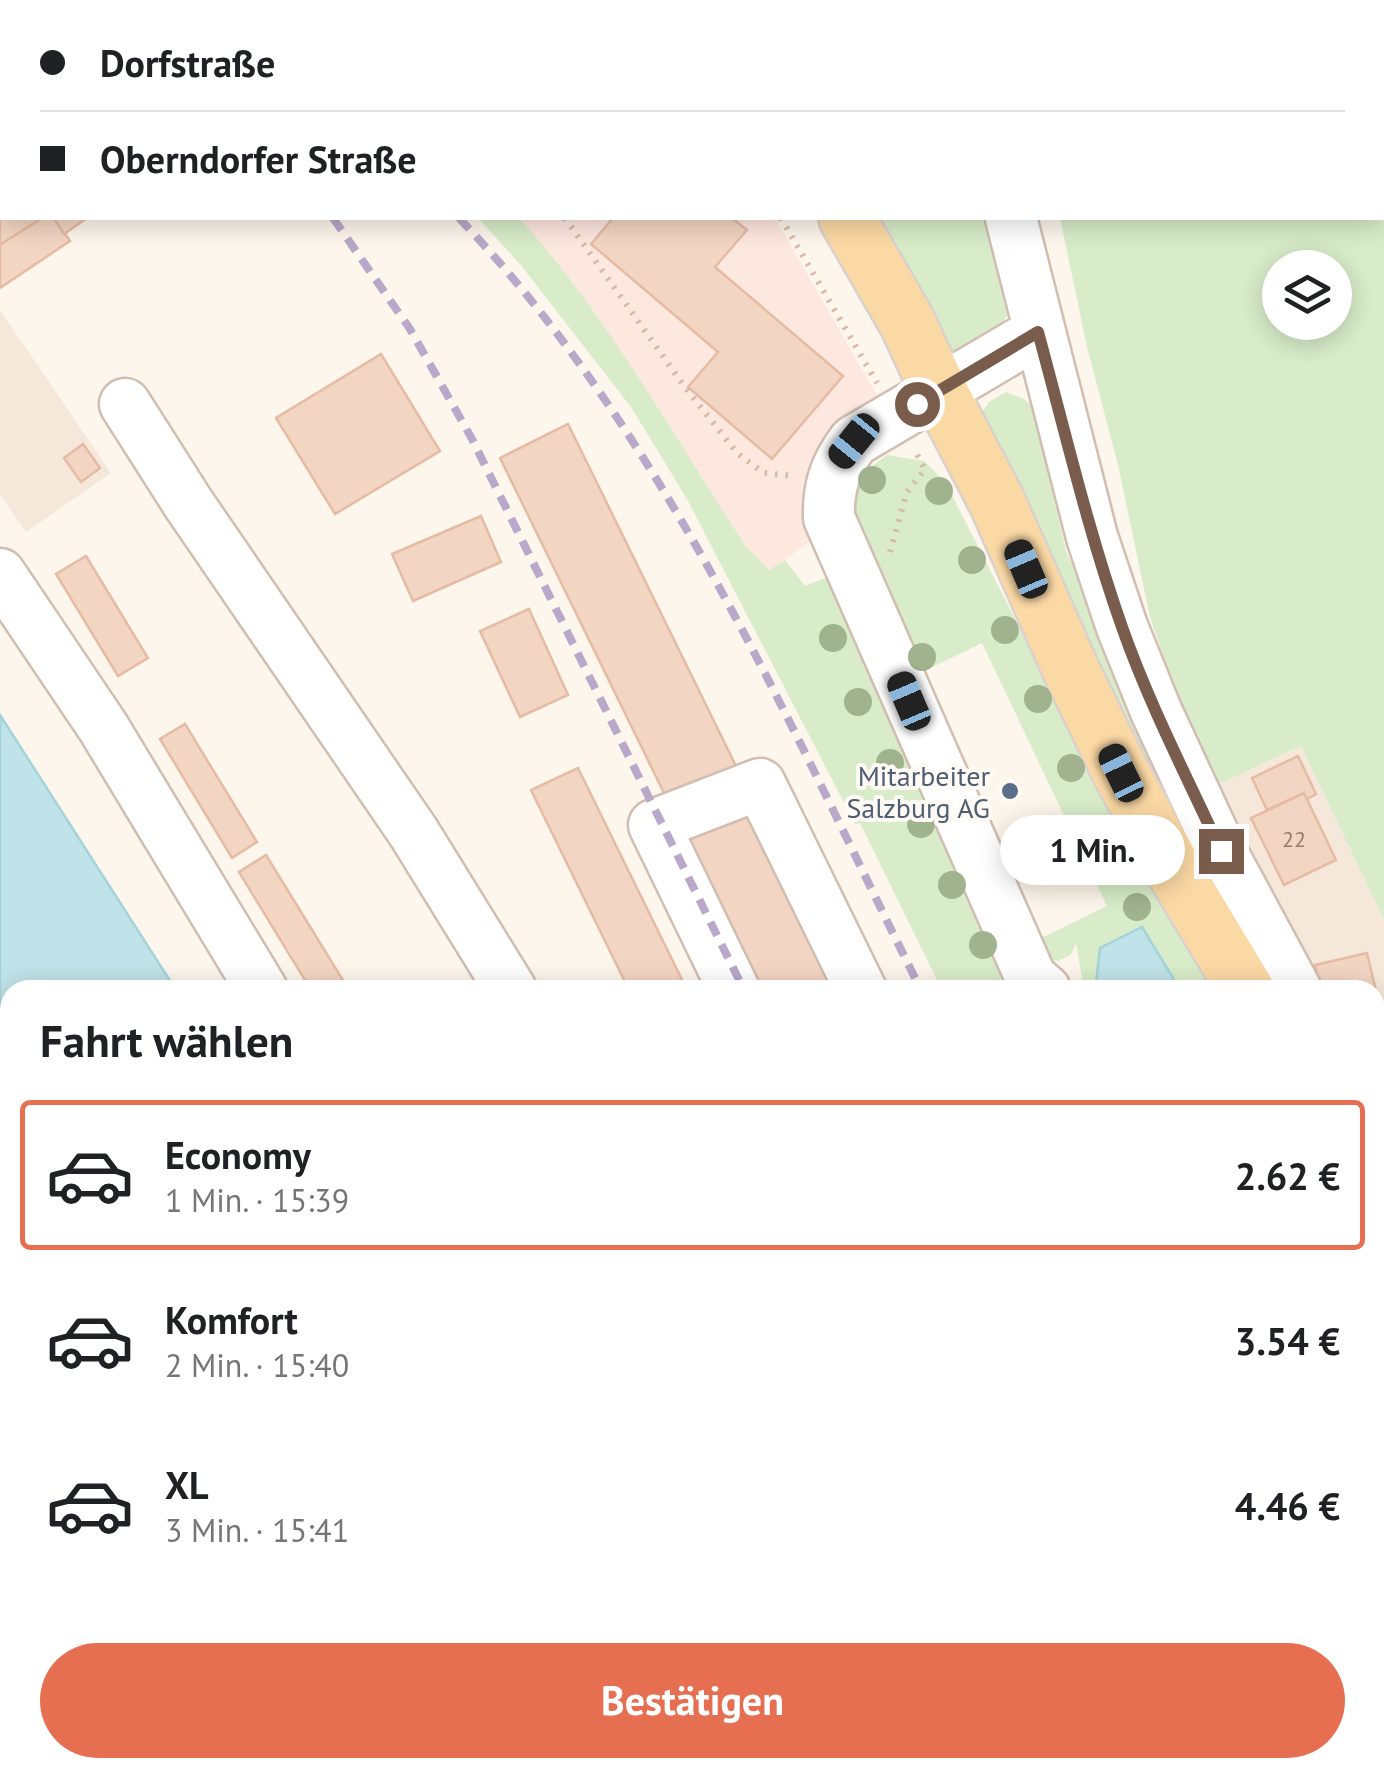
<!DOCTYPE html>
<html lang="de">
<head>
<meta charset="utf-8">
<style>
  body { margin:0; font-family:"PT Sans",sans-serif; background:#f2f2f2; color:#202124; height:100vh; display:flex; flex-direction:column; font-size:38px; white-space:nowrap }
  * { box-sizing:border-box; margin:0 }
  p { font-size:32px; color:#757577 }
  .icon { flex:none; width:55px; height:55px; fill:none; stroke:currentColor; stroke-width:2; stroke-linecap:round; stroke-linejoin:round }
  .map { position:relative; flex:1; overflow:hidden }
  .details { position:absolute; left:0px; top:980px; width:1385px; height:798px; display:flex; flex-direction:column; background:#fff; border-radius:30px 30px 0 0; box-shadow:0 5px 25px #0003 }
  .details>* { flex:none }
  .hud { position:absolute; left:0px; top:0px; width:1385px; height:220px; box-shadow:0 5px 25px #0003; display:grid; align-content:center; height:220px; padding:0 40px; background:#fff }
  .fabs { position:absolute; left:1262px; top:250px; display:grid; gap:20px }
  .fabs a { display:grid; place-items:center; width:90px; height:90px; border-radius:50%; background:#fff; box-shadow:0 5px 25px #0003; font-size:50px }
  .end { position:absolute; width:45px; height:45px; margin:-22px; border:12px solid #7a5c4d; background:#fff; box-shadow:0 0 0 5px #fff }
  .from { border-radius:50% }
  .bubble { position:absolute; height:70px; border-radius:35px; background:#fff; box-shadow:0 5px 25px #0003; font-size:32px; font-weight:600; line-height:70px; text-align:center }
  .car { position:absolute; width:30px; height:60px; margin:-30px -15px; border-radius:12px; box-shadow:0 0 8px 2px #0007; background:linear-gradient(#222 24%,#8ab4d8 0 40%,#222 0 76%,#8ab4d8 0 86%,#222 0) }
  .hud b { display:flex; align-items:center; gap:35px; height:95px; font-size:38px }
  .hud b+b { border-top:2px solid #e0e0e0 }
  .hud i { width:25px; height:25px; background:#202124 }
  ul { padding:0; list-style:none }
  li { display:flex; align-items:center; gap:30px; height:150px; margin:0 20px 15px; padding:0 20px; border:5px solid transparent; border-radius:10px }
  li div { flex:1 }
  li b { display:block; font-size:38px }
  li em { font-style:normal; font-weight:600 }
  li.selected { border-color:#e76f51 }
  li>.icon { width:90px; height:90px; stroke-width:1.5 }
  h2 { padding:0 40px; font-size:45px; line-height:120px }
  .button { display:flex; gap:20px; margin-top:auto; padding:20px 40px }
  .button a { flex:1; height:115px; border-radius:60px; background:#e76f51; color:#fff; font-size:40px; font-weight:600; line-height:115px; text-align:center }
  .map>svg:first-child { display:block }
</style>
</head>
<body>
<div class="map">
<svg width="1384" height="1777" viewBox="0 0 1384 1777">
  <rect width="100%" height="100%" fill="#fdf6ec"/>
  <!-- residential -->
  <g fill="#f5e8da">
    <polygon points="0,310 111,473 26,532 0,495"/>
    <polygon points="1301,746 1384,920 1384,1136 1375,1122 1375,990 1289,990 1191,797"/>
  </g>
  <!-- commercial -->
  <g fill="#fde8e0">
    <polygon points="275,0 623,0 625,2 279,2"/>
    <polygon points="519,218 775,218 878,397 848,418 823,441 808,470 805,506 814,538 770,571 745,545 597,319"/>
  </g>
  <!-- green -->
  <g fill="#d8ecc9" fill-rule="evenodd">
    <polygon points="740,0 914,0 915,2 742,2"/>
    <path d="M997,0H1384V920L1301,746L1208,789L1150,617L1118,465L1087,347L1060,218H1382V2ZM1280,268H1335V322H1280Z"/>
    <path d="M478,218H519C604,311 675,438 745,545L769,570L785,560L805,586L833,575L1016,990H942L860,823L855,824L687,499L631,407L520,264Z"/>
    <polygon points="878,218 988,218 1007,316 989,341 952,358"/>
    <polygon points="1006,392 1024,399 1033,407 1066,551 1204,866 1194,871 980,414 989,402"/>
    <path d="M887,455L924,461L945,482L1047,681L1134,831L1211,990H1084L1076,943L1071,955L1058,961L1043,959L1033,942L904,664L850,509L863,473ZM982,643L1107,906L1037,940L914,676Z"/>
    <polygon points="639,1768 710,1768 716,1777 644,1777"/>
  </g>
  <!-- water -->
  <g fill="#bfe3e8" stroke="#a5d3da" stroke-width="2.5">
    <polygon points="0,715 176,990 10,990 10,1529 0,1511"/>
    <polygon points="1142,927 1173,978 1176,990 1107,990 1096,983 1100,948"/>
    <polygon points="145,1768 639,1768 644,1777 151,1777"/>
  </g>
  <!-- building -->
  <g fill="#f3d5c3" stroke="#e6bba3" stroke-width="2.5">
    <polygon points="2,47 2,169 0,171 0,49"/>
    <polygon points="4,218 42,218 0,245 0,220"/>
    <polygon points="42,218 54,218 70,241 0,288 0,245"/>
    <polygon points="54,218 87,218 64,234"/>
    <polygon points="613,218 732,218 747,230 715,267 843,376 772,459 688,387 718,352 591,244"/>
    <polygon points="381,354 440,451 335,514 276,418"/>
    <polygon points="568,424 736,766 667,799 500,458"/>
    <polygon points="83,444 100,468 81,482 64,458"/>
    <polygon points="481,516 501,562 413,601 392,554"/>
    <polygon points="86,556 148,658 118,676 56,574"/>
    <polygon points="529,609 568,695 520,717 480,631"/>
    <polygon points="185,724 257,842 232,858 160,739"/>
    <polygon points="1298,756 1316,794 1307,799 1304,793 1267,810 1252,778"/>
    <polygon points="578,768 687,990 629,990 531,790"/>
    <polygon points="1304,793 1336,860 1284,885 1251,818"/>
    <polygon points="747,807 837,990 756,990 682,840"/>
    <polygon points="266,855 349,990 311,990 239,872"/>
    <polygon points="1367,953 1381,1012 1375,1013 1375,990 1320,990 1315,965"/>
  </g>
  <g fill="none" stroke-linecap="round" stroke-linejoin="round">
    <defs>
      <g id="minor">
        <polyline points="307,0 311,2"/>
        <polyline points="943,0 944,2"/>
        <polyline points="521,2 524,0"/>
        <polyline points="1011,218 1092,537 1122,627 1156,711 1221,851 1296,990"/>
        <path d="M1039,332L854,441C835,466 828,487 829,518L1031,978L1045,990"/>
        <polyline points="125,404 188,503 414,833 511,990"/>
        <polyline points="0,574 103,727 262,990"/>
        <polyline points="734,990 654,825 760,784 861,990"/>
        <polyline points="1375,1107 1384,1120"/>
        <polyline points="1375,1253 1384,1263"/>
        <polyline points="0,1615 10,1631"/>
        <polyline points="1375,1725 1384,1733"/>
        <polyline points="98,1768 103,1777"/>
        <polyline points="718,1768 724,1777"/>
        <polyline points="820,1768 825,1777"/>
        <polyline points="1328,1768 1334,1777"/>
      </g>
      <g id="major">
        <polyline points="706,0 707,2"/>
        <polyline points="847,218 907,322 939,391 997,502 1071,670 1121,773 1175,872 1246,990"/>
        <polyline points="1375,1184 1384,1196"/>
      </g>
    </defs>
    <!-- minor casing -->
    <use href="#minor" stroke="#d1beb0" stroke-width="55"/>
    <!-- major casing -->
    <use href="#major" stroke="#dad1cd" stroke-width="60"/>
    <!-- path -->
    <g stroke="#d9b8a5" stroke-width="6" stroke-dasharray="2.5 8" stroke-linecap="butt">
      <polyline points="632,0 634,2"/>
      <polyline points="565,218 684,386 737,453 764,473 792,476"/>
      <polyline points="781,218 877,383"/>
      <polyline points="890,552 907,492 925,469 915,451"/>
    </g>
    <!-- minor -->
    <use href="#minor" stroke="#fff" stroke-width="50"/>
    <!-- major -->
    <use href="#major" stroke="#fbd9a5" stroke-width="55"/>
    <!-- rail -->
    <g stroke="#b9a8c9" stroke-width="8" stroke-dasharray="15 10" stroke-linecap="butt">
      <polyline points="132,0 135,2"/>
      <polyline points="200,0 204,2"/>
      <polyline points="333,218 410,329 472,439 744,990"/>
      <path d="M459,218C669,439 787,721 921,990"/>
      <polyline points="1375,1671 1384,1679"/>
    </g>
  </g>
  <!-- trees -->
  <g fill="#a0b28e">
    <circle cx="872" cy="480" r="14"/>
    <circle cx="939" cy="491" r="14"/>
    <circle cx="972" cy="560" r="14"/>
    <circle cx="1005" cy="630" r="14"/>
    <circle cx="833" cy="638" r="14"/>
    <circle cx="922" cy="657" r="14"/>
    <circle cx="1038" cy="699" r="14"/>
    <circle cx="858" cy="702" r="14"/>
    <circle cx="890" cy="763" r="14"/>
    <circle cx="1071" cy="768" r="14"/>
    <circle cx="921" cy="824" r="14"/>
    <circle cx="1104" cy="837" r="14"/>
    <circle cx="952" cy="885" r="14"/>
    <circle cx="1137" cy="907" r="14"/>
    <circle cx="983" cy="945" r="14"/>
  </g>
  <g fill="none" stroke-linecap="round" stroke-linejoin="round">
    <!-- route -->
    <path stroke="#7a5c4d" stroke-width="12" d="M917,404L1038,332C1065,431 1088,531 1122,627C1149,704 1187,777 1221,851"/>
  </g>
  <!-- markers -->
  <circle fill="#5c6f8a" stroke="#fffaf3" stroke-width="4" cx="1010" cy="791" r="10"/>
  <g text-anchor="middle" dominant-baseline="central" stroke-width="8" stroke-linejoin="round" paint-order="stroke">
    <!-- number labels -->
    <g font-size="22" fill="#987a6a">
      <text x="1294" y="839">22</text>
    </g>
    <!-- service labels -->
    <g font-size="28" fill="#4e5e75" stroke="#fffaf3" text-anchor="end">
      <text x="990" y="775">Mitarbeiter<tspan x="990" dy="32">Salzburg AG</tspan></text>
    </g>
  </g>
</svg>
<div class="fabs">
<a><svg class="icon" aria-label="layers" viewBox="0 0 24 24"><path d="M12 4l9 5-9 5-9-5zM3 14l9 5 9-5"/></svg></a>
</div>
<i class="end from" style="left:917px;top:404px"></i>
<i class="end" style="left:1221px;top:851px"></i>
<div class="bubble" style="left:1000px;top:815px;width:185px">1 Min.</div>
<i class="car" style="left:854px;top:441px;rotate:219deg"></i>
<i class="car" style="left:1026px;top:569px;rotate:337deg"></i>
<i class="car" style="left:909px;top:701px;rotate:337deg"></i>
<i class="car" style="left:1121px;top:773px;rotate:334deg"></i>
<div class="hud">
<b><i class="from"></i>Dorfstraße</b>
<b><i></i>Oberndorfer Straße</b>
</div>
<section class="details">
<h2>Fahrt wählen</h2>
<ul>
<li class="selected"><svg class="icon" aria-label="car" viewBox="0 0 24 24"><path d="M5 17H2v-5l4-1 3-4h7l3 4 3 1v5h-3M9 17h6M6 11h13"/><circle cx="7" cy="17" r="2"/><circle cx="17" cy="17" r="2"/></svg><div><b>Economy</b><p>1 Min. · 15:39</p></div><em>2.62 €</em></li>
<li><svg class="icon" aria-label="car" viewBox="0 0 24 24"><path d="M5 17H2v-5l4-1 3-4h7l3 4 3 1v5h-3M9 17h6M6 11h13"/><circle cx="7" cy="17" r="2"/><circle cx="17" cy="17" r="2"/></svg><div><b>Komfort</b><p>2 Min. · 15:40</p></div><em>3.54 €</em></li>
<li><svg class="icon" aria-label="car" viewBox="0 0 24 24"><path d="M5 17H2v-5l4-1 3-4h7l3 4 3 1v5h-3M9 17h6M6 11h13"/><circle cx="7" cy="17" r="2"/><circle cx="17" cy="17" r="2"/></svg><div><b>XL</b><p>3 Min. · 15:41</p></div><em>4.46 €</em></li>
</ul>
<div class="button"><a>Bestätigen</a></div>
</section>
</div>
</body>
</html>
